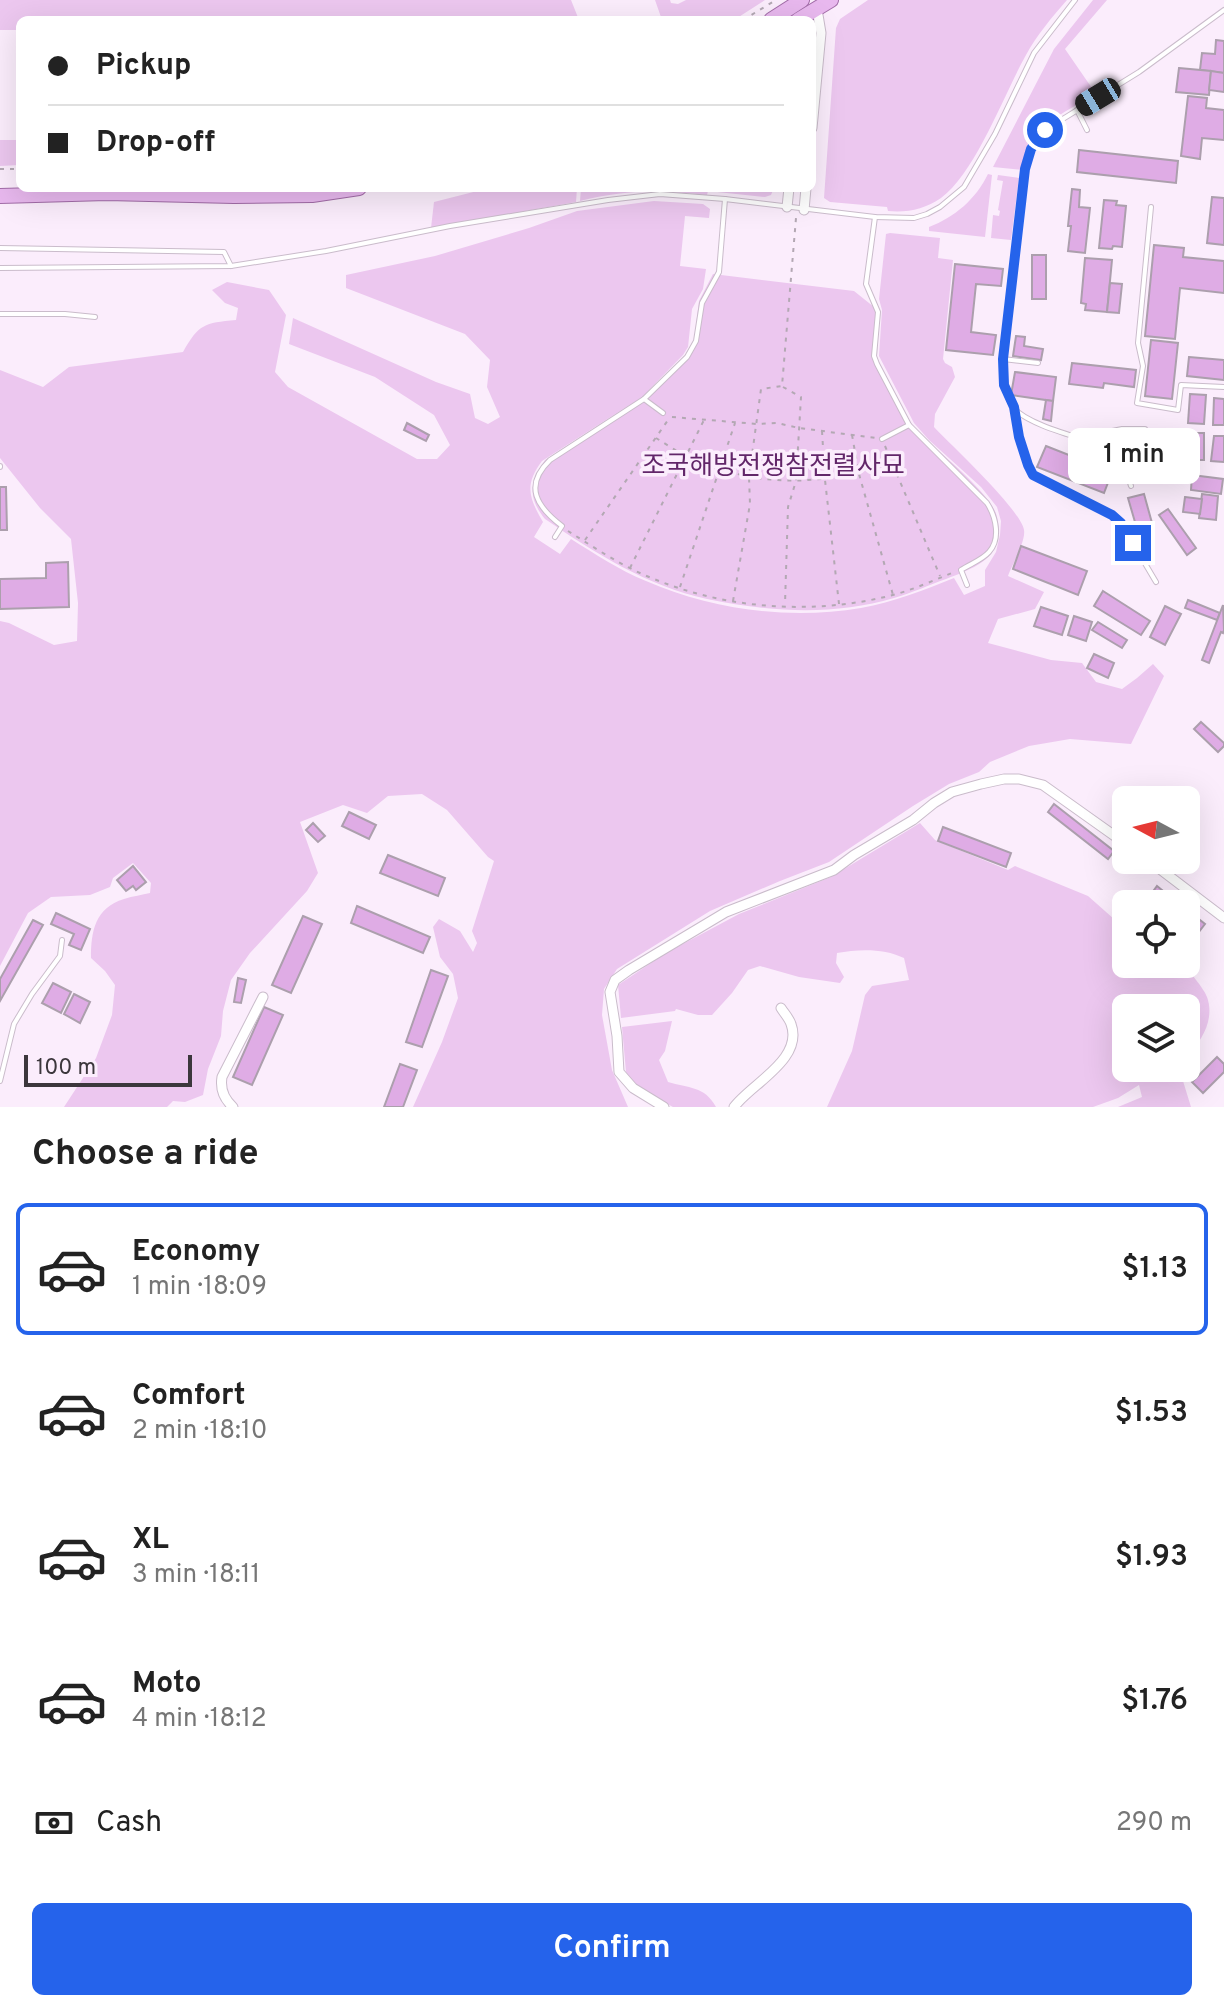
<!DOCTYPE html>
<html lang="en">
<head>
<meta charset="utf-8">
<style>
  body { margin:0; font-family:Overpass,"Noto Sans KR",sans-serif; background:#f2f2f2; color:#222; height:100vh; display:flex; flex-direction:column; font-size:30px; white-space:nowrap }
  * { box-sizing:border-box; margin:0 }
  p { font-size:26px; color:#767676 }
  .icon { flex:none; width:44px; height:44px; fill:none; stroke:currentColor; stroke-width:2; stroke-linecap:round; stroke-linejoin:round }
  .map { position:relative; height:1107px; overflow:hidden }
  .details { display:flex; flex-direction:column; background:#fff; flex:1 }
  .details>* { flex:none }
  .guide { position:absolute; left:16px; top:16px; width:800px; height:176px; border-radius:12px; box-shadow:0 8px 32px #0002; display:grid; align-content:center; height:176px; padding:0 32px; background:#fff }
  .needle { width:52px; rotate:277deg }
  .buttons { position:absolute; left:1112px; top:786px; display:grid; gap:16px }
  .buttons a { display:grid; place-items:center; width:88px; height:88px; border-radius:12px; background:#fff; box-shadow:0 8px 32px #0002; font-size:40px }
  .scale { position:absolute; left:24px; bottom:20px; width:168px; box-sizing:border-box; padding-left:8px; border:4px solid #3c373c; border-top:0; font-size:22px; line-height:28px; white-space:nowrap; color:#3c373c; -webkit-text-stroke:6px #fbedfc; paint-order:stroke }
  .end { position:absolute; width:36px; height:36px; margin:-18px; border:10px solid #2563eb; background:#fff; box-shadow:0 0 0 4px #fff }
  .from { border-radius:50% }
  .bubble { position:absolute; height:56px; border-radius:12px; background:#fff; box-shadow:0 8px 32px #0002; font-size:26px; font-weight:600; line-height:56px; text-align:center }
  .car { position:absolute; width:24px; height:48px; margin:-24px -12px; border-radius:10px; box-shadow:0 0 6px 2px #0007; background:linear-gradient(#222 24%,#8ab4d8 0 40%,#222 0 76%,#8ab4d8 0 86%,#222 0) }
  .guide b { display:flex; align-items:center; gap:28px; height:76px; font-size:30px }
  .guide b+b { border-top:2px solid #e0e0e0 }
  .guide i { width:20px; height:20px; background:#222 }
  ul { padding:0; list-style:none }
  li { display:flex; align-items:center; gap:24px; height:132px; margin:0 16px 12px; padding:0 16px; border:4px solid transparent; border-radius:12px }
  li div { flex:1 }
  li b { display:block; font-size:30px }
  li em { font-style:normal; font-weight:600 }
  li.active { border-color:#2563eb }
  li>.icon { width:72px; height:72px; stroke-width:1.5 }
  h2 { padding:0 32px; font-size:36px; line-height:96px }
  .pay { display:flex; align-items:center; gap:20px; height:88px; padding:0 32px; font-size:30px }
  .pay p { margin-inline-start:auto }
  .primary-button { display:flex; gap:16px; margin-top:auto; padding:16px 32px }
  .primary-button a { flex:1; height:92px; border-radius:12px; background:#2563eb; color:#fff; font-size:32px; font-weight:600; line-height:92px; text-align:center }
  .map>svg:first-child { display:block }
</style>
</head>
<body>
<div class="map">
<svg width="1224" height="1107" viewBox="0 0 1224 1107">
  <rect width="100%" height="100%" fill="#fbedfc"/>
  <!-- green -->
  <g fill="#ecc7ef">
    <polygon points="0,0 571,0 579,20 20,20 20,30 0,30"/>
    <polygon points="655,0 670,0 671,3 678,4 686,0 765,0 734,20 662,20"/>
    <path d="M868,0H1067C1052,17 1037,35 1026,55C1004,94 976,172 941,198C925,209 907,213 888,211L887,207L830,202L824,198L836,28L840,19Z"/>
    <path d="M1093,0H1107L1065,49L1096,94C1057,116 1036,124 1023,170L993,167L1054,49Z"/>
    <polygon points="19,116 20,165 0,166 0,140 18,140"/>
    <path d="M988,174L992,175L985,237L929,231V227C955,217 976,199 988,174Z"/>
    <polygon points="998,175 1019,178 1011,240 991,238 993,215 999,216 1000,211 998,210 1003,181 997,180"/>
    <polygon points="489,188 577,188 576,202 431,228 434,202"/>
    <path d="M581,188H774L771,195L765,197L708,191L707,195C658,190 629,189 580,201Z"/>
    <path d="M654,201L703,204L710,209L709,218L685,216L680,266L706,269L703,289L692,309L688,347L683,355L646,393L685,357L694,341L699,301L713,274L854,291L879,311L877,357L879,364L911,424L919,434C937,450 993,495 997,517C1006,558 976,567 946,579C929,585 912,593 894,598C834,616 768,612 707,599C647,586 595,553 545,519C527,497 530,483 545,460L637,400L542,461C524,485 529,498 543,522L534,537L560,554L571,539C595,554 619,570 646,581C713,610 789,620 861,608C894,602 924,590 954,578L964,595L985,586V570L996,552L1000,535L1001,521L997,507L981,487L929,440L914,423L879,356L882,310L879,299L886,234L890,233L940,238L938,258L953,260L943,359L945,363L952,367L955,377L935,414L934,427C951,445 1021,510 1024,530C1026,541 1012,565 1008,576L1044,592L1035,609L998,619L988,643L1051,660L1082,663L1096,682L1122,689L1137,678L1153,664L1164,676L1131,744L1070,739L1029,746L990,762L979,772L949,784L913,806L829,862L780,881L710,911L617,969L604,989L602,1015L612,1070L628,1107H413L442,1042L458,998L453,974L440,957L433,927L439,919L460,931L473,952L477,943L472,931L494,861L488,857L447,810L422,794L388,796L367,813L343,805L300,822L318,873L307,891L250,953L231,980L223,1011L221,1036L208,1069L203,1095L185,1102L173,1101L167,1107H64L96,1058L112,1015L115,985L105,971L91,958C91,931 95,908 124,899C133,896 142,895 150,893L151,883L133,863L113,878L110,887L90,895L51,897L28,913L0,966V621L9,623L54,645L77,641L78,603L71,539L40,508L0,458V370L43,387L69,367L183,352C199,324 204,323 236,320L238,308L225,303L212,290L227,282L269,290L286,315L275,372L288,387L417,459H437L450,445L434,415L375,377L289,344L293,318L436,382L470,394L475,418L488,424L500,417L487,387L490,360L465,334L346,288V275L435,256L529,228L577,211Z"/>
    <path d="M920,823L935,840L1008,870L1015,866L1088,896L1114,919L1126,925V964H1184C1190,973 1203,987 1207,997C1215,1019 1202,1042 1186,1056V1008H1126V1068H1179L1191,1107H1118L1142,1097L1139,1085L1118,1098L1093,1107H827L852,1051L865,995L872,986L909,980L904,958C884,948 858,949 837,953L836,963L844,977L840,983L799,977L760,966L748,970L732,993L712,1015H698L676,1009L675,1011L621,1018L618,985L666,953L739,914L831,877Z"/>
    <path d="M672,1021L665,1051L659,1060L668,1082C688,1088 705,1086 716,1107H673L635,1086L626,1072L622,1027Z"/>
  </g>
  <!-- building -->
  <g fill="#dface5" stroke="#ac9fad" stroke-width="2">
    <polygon points="1216,40 1224,41 1224,73 1200,70 1202,53 1215,54"/>
    <polygon points="1179,68 1211,71 1209,95 1176,92"/>
    <polygon points="1211,71 1224,73 1224,92 1209,90"/>
    <polygon points="1188,96 1207,98 1206,108 1224,110 1224,140 1202,138 1200,159 1181,156"/>
    <polygon points="1079,150 1178,161 1176,183 1077,172"/>
    <polygon points="1072,189 1080,190 1079,207 1090,208 1085,253 1068,251 1071,226 1068,226"/>
    <polygon points="1212,197 1224,198 1224,245 1207,243"/>
    <polygon points="1104,200 1117,201 1116,205 1126,206 1122,247 1113,246 1112,249 1099,248"/>
    <polygon points="1154,245 1184,248 1183,257 1224,261 1224,293 1180,288 1175,339 1145,336"/>
    <rect x="1032" y="255" width="14" height="44"/>
    <polygon points="1085,258 1112,260 1107,312 1085,310 1086,304 1081,303"/>
    <polygon points="955,264 1003,269 1001,286 976,284 971,332 996,335 993,355 946,350"/>
    <polygon points="1110,283 1122,284 1119,313 1107,312"/>
    <polygon points="1016,336 1025,337 1024,346 1043,349 1041,360 1013,356"/>
    <polygon points="1151,340 1178,343 1172,399 1145,396"/>
    <polygon points="1189,357 1224,360 1224,380 1187,376"/>
    <polygon points="1072,363 1136,370 1134,387 1104,383 1103,388 1069,384"/>
    <polygon points="1015,372 1056,377 1053,401 1011,395"/>
    <polygon points="1190,394 1206,395 1204,424 1188,423"/>
    <polygon points="1214,398 1224,399 1224,425 1213,425"/>
    <polygon points="1046,400 1053,401 1051,421 1043,419"/>
    <polygon points="407,423 429,435 426,441 404,430"/>
    <rect x="1188" y="433" width="16" height="27"/>
    <polygon points="1161,435 1173,435 1172,460 1160,460"/>
    <polygon points="1214,436 1224,436 1224,462 1211,461"/>
    <polygon points="1046,446 1112,472 1104,493 1037,467"/>
    <polygon points="1192,475 1223,479 1221,494 1191,490"/>
    <polygon points="0,487 6,487 7,530 0,530"/>
    <polygon points="1144,494 1152,523 1137,529 1128,498"/>
    <polygon points="1202,494 1218,496 1216,520 1199,518"/>
    <polygon points="1185,497 1202,499 1200,514 1183,512"/>
    <polygon points="1168,509 1196,548 1187,555 1159,515"/>
    <polygon points="1021,546 1087,571 1078,595 1013,569"/>
    <polygon points="68,562 69,607 0,609 0,579 46,578 46,563"/>
    <polygon points="1103,591 1150,621 1141,635 1094,606"/>
    <polygon points="1188,600 1220,613 1217,620 1185,608"/>
    <polygon points="1223,605 1224,630 1223,633 1221,632 1209,663 1202,660"/>
    <polygon points="1165,606 1181,614 1165,645 1150,637"/>
    <polygon points="1041,607 1068,616 1062,635 1034,626"/>
    <polygon points="1074,616 1092,622 1086,641 1068,635"/>
    <polygon points="1098,622 1127,640 1122,648 1092,630"/>
    <polygon points="1094,654 1114,663 1108,678 1087,668"/>
    <polygon points="1201,722 1224,743 1224,746 1218,752 1194,729"/>
    <polygon points="1054,804 1114,851 1108,859 1048,812"/>
    <polygon points="349,812 376,825 369,839 342,826"/>
    <polygon points="313,823 325,836 318,842 306,830"/>
    <polygon points="943,827 1011,853 1006,867 938,841"/>
    <polygon points="388,855 445,878 438,896 380,873"/>
    <polygon points="133,866 146,882 136,890 133,886 126,891 117,880"/>
    <polygon points="1157,886 1179,904 1162,904 1158,900 1156,902 1149,897"/>
    <polygon points="357,906 430,937 423,953 351,923"/>
    <polygon points="1186,909 1205,924 1198,933 1186,923"/>
    <polygon points="56,913 90,929 81,950 69,945 74,934 51,924"/>
    <polygon points="303,916 322,924 291,993 272,985"/>
    <polygon points="33,920 43,925 0,1001 0,979"/>
    <polygon points="431,970 448,976 422,1047 406,1042"/>
    <polygon points="238,978 246,980 241,1003 234,1002"/>
    <polygon points="53,983 71,992 61,1013 42,1003"/>
    <polygon points="74,994 90,1002 80,1023 64,1014"/>
    <polygon points="264,1007 283,1015 252,1085 233,1077"/>
    <polygon points="1217,1057 1224,1064 1224,1072 1203,1093 1192,1082"/>
    <polygon points="400,1064 417,1070 403,1107 384,1107"/>
  </g>
  <g fill="none" stroke-linecap="round" stroke-linejoin="round">
    <defs>
      <g id="lane">
        <polyline points="1077,110 1087,130"/>
        <polyline points="1151,207 1138,343 1143,366 1137,403 1178,410 1181,385 1224,387"/>
        <path d="M875,217L866,284L878,312L874,356L877,364L909,425L987,503C996,517 1001,539 989,552C982,560 970,564 961,570L967,585"/>
        <polyline points="0,248 224,252 231,266"/>
        <polyline points="0,268 231,266 326,251 450,226 608,200 660,194 725,199 875,217 914,218 927,214 940,207 964,187 995,134 1034,53 1075,0"/>
        <polyline points="0,314 65,314 95,317"/>
        <polyline points="1003,359 1038,363"/>
        <polyline points="644,399 663,413"/>
        <path d="M1014,410C1018,433 1022,455 1033,475L1112,515L1121,523L1156,582"/>
        <polyline points="1084,437 1122,429 1145,429"/>
        <polyline points="882,439 909,425"/>
        <polyline points="0,466 0,467"/>
        <path d="M1131,486C1125,466 1123,457 1104,446C1082,438 1026,425 1013,407C1003,393 1004,375 1003,359L1025,169L1031,149L1045,130L1139,72L1224,10"/>
        <path d="M555,537L562,526C537,507 523,486 550,460L644,399L687,357L696,341L702,303L719,272L725,199"/>
        <polyline points="0,1081 14,1024 32,994 60,956 62,940"/>
      </g>
      <g id="street">
        <polyline points="812,128 821,33 817,9"/>
        <polyline points="787,207 789,188"/>
        <polyline points="804,210 806,188"/>
        <polyline points="1148,860 1224,918"/>
        <path d="M233,1107C224,1099 220,1089 222,1077L263,997"/>
        <polyline points="664,1107 633,1088 619,1072 617,1036 610,992 615,980 629,970 726,912 834,870 854,855 913,820 934,803 952,792 981,784 1004,779 1019,779 1043,785 1126,844"/>
        <path d="M734,1107C751,1084 804,1059 791,1024C789,1018 784,1013 781,1008"/>
      </g>
      <g id="primary">
        <polyline points="771,20 802,0"/>
        <polyline points="798,20 831,0"/>
        <polyline points="0,196 107,193 234,196 312,195 359,188"/>
      </g>
    </defs>
    <!-- lane casing -->
    <use href="#lane" stroke="#cabccb" stroke-width="6"/>
    <!-- street casing -->
    <use href="#street" stroke="#cabccb" stroke-width="11"/>
    <!-- primary casing -->
    <use href="#primary" stroke="#a26ca8" stroke-width="16"/>
    <!-- path -->
    <g stroke="#b3a8b3" stroke-width="2" stroke-dasharray="4 6" stroke-linecap="butt">
      <polyline points="743,20 776,0"/>
      <polyline points="0,169 20,169"/>
      <polyline points="783,387 801,397 796,481 788,507 785,604"/>
      <polyline points="672,417 757,424 777,423 799,428 876,438"/>
      <polyline points="822,431 825,480 839,604"/>
      <polyline points="852,435 859,474 893,595"/>
      <path d="M656,438C666,444 677,452 688,457C757,488 821,487 892,462"/>
      <polyline points="885,446 940,576"/>
      <path d="M568,531C595,548 623,567 654,579C727,609 812,615 889,596C910,591 932,581 952,573"/>
      <polyline points="585,540 668,420"/>
      <polyline points="630,568 704,420"/>
      <polyline points="680,587 735,423"/>
      <polyline points="733,601 750,504 749,477 761,389 782,386 796,218"/>
    </g>
    <!-- lane -->
    <use href="#lane" stroke="#fff" stroke-width="4"/>
    <!-- street -->
    <use href="#street" stroke="#fff" stroke-width="9"/>
    <!-- primary -->
    <use href="#primary" stroke="#e8b8ee" stroke-width="14"/>
  </g>
  <g fill="none" stroke-linecap="round" stroke-linejoin="round">
    <!-- route -->
    <polyline stroke="#2563eb" stroke-width="10" points="1045,130 1031,149 1025,169 1003,359 1004,385 1014,407 1019,437 1028,465 1033,475 1112,515 1121,523 1133,543"/>
  </g>
  <g text-anchor="middle" dominant-baseline="central" stroke-width="7" stroke-linejoin="round" paint-order="stroke">
    <!-- park labels -->
    <g font-size="26" fill="#622669" stroke="#fbedfc">
      <text x="773" y="467">조국해방전쟁참전렬사묘</text>
    </g>
  </g>
</svg>
<div class="buttons">
<a><svg class="needle" viewBox="-14 -14 28 28"><path d="M0-13l5 13h-10z" fill="#e53935"/><path d="M0 13l5-13h-10z" fill="#767676"/></svg></a>
<a><svg class="icon" aria-label="locate" viewBox="0 0 24 24"><circle cx="12" cy="12" r="6"/><path d="M12 2v4M12 18v4M2 12h4M18 12h4"/></svg></a>
<a><svg class="icon" aria-label="layers" viewBox="0 0 24 24"><path d="M12 4l9 5-9 5-9-5zM3 14l9 5 9-5"/></svg></a>
</div>
<div class="scale">100 m</div>
<i class="end from" style="left:1045px;top:130px"></i>
<i class="end" style="left:1133px;top:543px"></i>
<div class="bubble" style="left:1068px;top:428px;width:132px">1 min</div>
<i class="car" style="left:1098px;top:97px;rotate:239deg"></i>
<div class="guide">
<b><i class="from"></i>Pickup</b>
<b><i></i>Drop-off</b>
</div>
</div>
<section class="details">
<h2>Choose a ride</h2>
<ul>
<li class="active"><svg class="icon" aria-label="car" viewBox="0 0 24 24"><path d="M5 17H2v-5l4-1 3-4h7l3 4 3 1v5h-3M9 17h6M6 11h13"/><circle cx="7" cy="17" r="2"/><circle cx="17" cy="17" r="2"/></svg><div><b>Economy</b><p>1 min · 18:09</p></div><em>$1.13</em></li>
<li><svg class="icon" aria-label="car" viewBox="0 0 24 24"><path d="M5 17H2v-5l4-1 3-4h7l3 4 3 1v5h-3M9 17h6M6 11h13"/><circle cx="7" cy="17" r="2"/><circle cx="17" cy="17" r="2"/></svg><div><b>Comfort</b><p>2 min · 18:10</p></div><em>$1.53</em></li>
<li><svg class="icon" aria-label="car" viewBox="0 0 24 24"><path d="M5 17H2v-5l4-1 3-4h7l3 4 3 1v5h-3M9 17h6M6 11h13"/><circle cx="7" cy="17" r="2"/><circle cx="17" cy="17" r="2"/></svg><div><b>XL</b><p>3 min · 18:11</p></div><em>$1.93</em></li>
<li><svg class="icon" aria-label="car" viewBox="0 0 24 24"><path d="M5 17H2v-5l4-1 3-4h7l3 4 3 1v5h-3M9 17h6M6 11h13"/><circle cx="7" cy="17" r="2"/><circle cx="17" cy="17" r="2"/></svg><div><b>Moto</b><p>4 min · 18:12</p></div><em>$1.76</em></li>
</ul>
<div class="pay"><svg class="icon" aria-label="cash" viewBox="0 0 24 24"><path d="M3 7h18v10H3z"/><circle cx="12" cy="12" r="2"/></svg>Cash<p>290 m</p></div>
<div class="primary-button"><a>Confirm</a></div>
</section>
</body>
</html>
